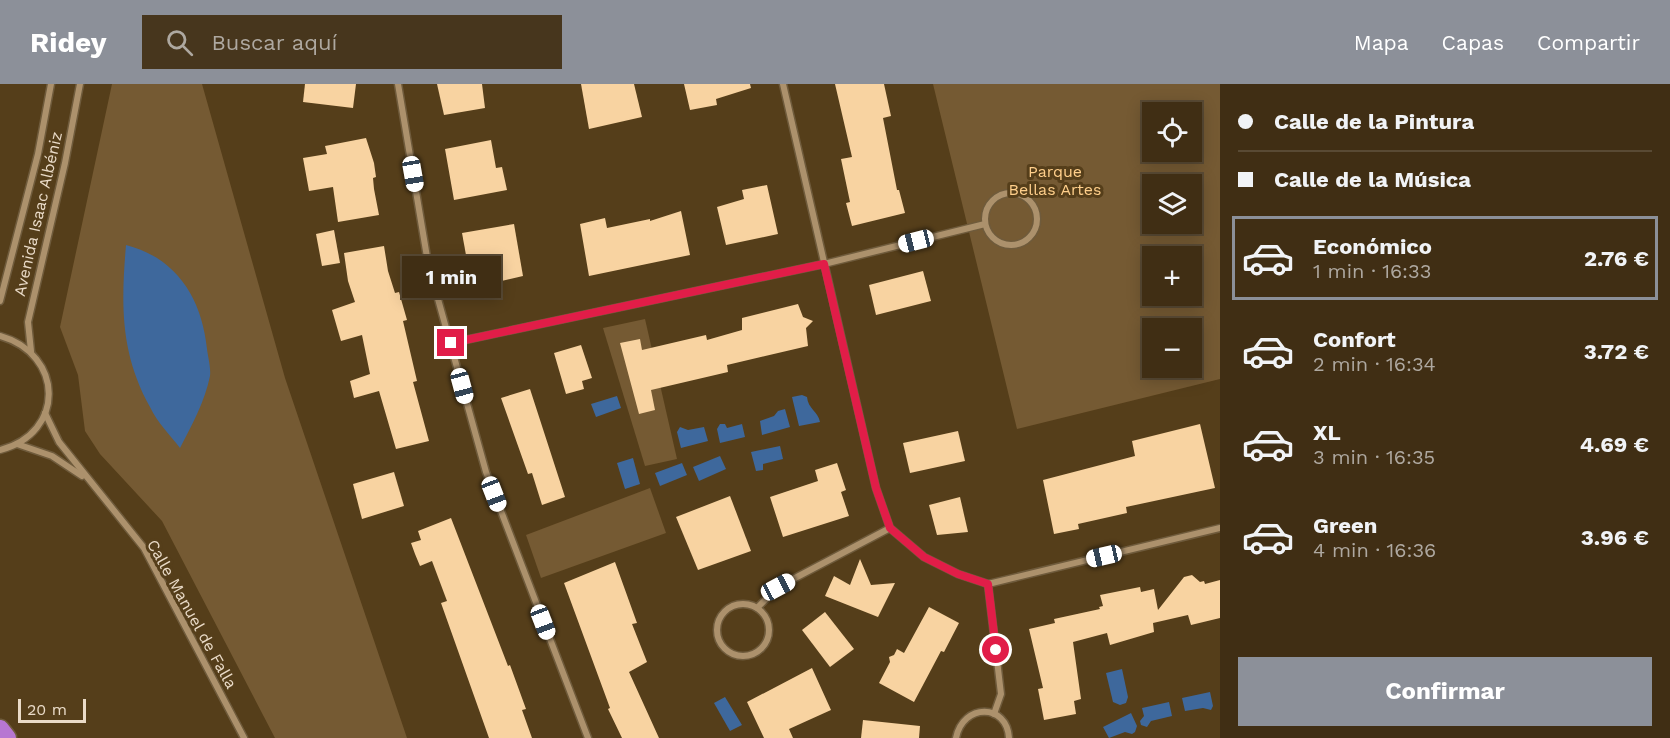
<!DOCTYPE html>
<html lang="es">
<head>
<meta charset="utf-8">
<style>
  body { margin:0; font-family:"Work Sans",sans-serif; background:#47361d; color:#f1f3f6; height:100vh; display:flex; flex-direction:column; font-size:22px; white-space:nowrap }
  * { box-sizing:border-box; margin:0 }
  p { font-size:20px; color:#aea8a0 }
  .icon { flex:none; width:33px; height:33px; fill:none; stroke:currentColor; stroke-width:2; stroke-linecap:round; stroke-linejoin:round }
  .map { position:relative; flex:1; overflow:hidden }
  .side { display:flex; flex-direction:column; background:#402e14; width:450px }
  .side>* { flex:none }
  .hud { display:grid; align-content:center; height:132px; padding:0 18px; background:#402e14 }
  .tools { position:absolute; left:1142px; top:18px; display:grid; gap:12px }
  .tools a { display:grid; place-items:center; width:60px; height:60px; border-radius:0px; background:#402e14; box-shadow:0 3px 15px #0003,0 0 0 2px #594a34; font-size:30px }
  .scale { position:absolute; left:18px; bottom:15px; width:68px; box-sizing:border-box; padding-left:6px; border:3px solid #eadbc8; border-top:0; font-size:16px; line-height:21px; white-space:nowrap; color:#eadbc8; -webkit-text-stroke:4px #553e1a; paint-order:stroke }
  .end { position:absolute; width:27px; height:27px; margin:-14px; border:8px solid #e11d48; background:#fff; box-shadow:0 0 0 3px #fff }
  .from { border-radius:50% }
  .bubble { position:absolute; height:42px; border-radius:0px; background:#402e14; box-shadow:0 3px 15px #0003,0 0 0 2px #594a34; font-size:20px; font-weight:700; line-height:42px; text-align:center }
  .car { position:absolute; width:18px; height:36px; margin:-18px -9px; border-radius:8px; box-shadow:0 0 4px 2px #0007; background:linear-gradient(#fff 24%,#345 0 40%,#fff 0 76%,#345 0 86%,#fff 0) }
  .hud b { display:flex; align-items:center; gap:21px; height:57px; font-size:22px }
  .hud b+b { border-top:2px solid #594a34 }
  .hud i { width:15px; height:15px; background:#f1f3f6 }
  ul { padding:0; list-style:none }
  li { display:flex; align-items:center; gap:18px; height:84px; margin:0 12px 9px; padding:0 6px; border:3px solid transparent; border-radius:0px }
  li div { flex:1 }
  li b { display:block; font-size:22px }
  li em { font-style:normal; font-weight:700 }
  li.on { border-color:#8c9099 }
  li>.icon { width:54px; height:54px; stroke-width:1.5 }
  .action { display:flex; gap:12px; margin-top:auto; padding:12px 18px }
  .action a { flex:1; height:69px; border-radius:0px; background:#8c9099; color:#fff; font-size:24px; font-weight:700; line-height:69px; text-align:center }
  header { display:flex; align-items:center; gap:36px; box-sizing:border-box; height:84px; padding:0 30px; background:#8c9099; color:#fff }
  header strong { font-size:28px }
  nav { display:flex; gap:33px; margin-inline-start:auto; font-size:21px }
  .search { width:420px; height:54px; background:#47361d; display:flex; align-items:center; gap:15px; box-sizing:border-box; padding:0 21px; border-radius:0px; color:#aea8a0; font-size:22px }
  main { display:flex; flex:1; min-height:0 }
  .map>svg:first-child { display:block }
</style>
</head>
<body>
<header>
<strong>Ridey</strong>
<div class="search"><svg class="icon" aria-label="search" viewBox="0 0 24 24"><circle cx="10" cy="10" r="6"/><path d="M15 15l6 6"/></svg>Buscar aquí</div>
<nav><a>Mapa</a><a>Capas</a><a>Compartir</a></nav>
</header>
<main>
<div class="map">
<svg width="1220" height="654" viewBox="0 0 1220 654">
  <rect width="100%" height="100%" fill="#553e1a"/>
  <!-- green -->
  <g fill="#755a33" fill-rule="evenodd">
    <polygon points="112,0 202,0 285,294 407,654 275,654 162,437 100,370 85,347 78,291 60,243"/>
    <path d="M933,0H1220V295L1017,345ZM1152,28H1191V68H1152ZM1152,100H1191V140H1152ZM1152,172H1191V212H1152ZM1152,244H1191V284H1152Z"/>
    <polygon points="645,235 677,375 645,382 603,244"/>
    <polygon points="650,404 666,449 541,494 526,451"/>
  </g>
  <!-- water -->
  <g fill="#3e689c">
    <path d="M126,161C177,174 202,215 207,265C208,273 211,284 210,292C205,317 192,341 180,364C170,351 157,338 150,323C120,269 121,220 126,161Z"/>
    <path d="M802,311L807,313C808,325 818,327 820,338L799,342L792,313Z"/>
    <polygon points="617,312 621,324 596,333 591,320"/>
    <polygon points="785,325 790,343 762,351 760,337 774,332 778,327"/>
    <polygon points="720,340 725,340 727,344 742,340 745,353 720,359 717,345"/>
    <polygon points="680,343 688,346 704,343 708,357 681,364 677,348"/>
    <polygon points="780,362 783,375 763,380 763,386 756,387 751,368"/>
    <polygon points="720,372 726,385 699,397 693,383"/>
    <polygon points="633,374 640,400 625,405 617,379"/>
    <polygon points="682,379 687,391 660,402 655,389"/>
    <polygon points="1122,585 1128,613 1126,619 1120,621 1113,618 1106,589"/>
    <polygon points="1210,608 1213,622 1211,626 1203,624 1185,627 1182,614"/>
    <polygon points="725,613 742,641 730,647 714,619"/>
    <polygon points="1169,618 1172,632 1151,637 1147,643 1141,641 1140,637 1144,632 1142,624"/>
    <polygon points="1131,629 1137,642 1135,648 1132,650 1125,648 1109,654 1103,643"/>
  </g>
  <!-- building -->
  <g fill="#f8d3a1">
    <polygon points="305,0 356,0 353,24 303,18"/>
    <polygon points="437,0 482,0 485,24 444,31"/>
    <polygon points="581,0 634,0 642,33 589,45"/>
    <polygon points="684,0 750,0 751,4 716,15 717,21 690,26"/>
    <polygon points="835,0 884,0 891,32 883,34 897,106 899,106 905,129 852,142 846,119 850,118 841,75 852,73"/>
    <polygon points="366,54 374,79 376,93 373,94 374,105 379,131 338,138 333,103 309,107 303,74 327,70 325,62"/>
    <polygon points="491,56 496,84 502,83 507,106 454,116 445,65"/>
    <polygon points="767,101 778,150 726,161 717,123 744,115 742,106"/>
    <polygon points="681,127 690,171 589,192 580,140 605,134 607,144 650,135 650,137"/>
    <polygon points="514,140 523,192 472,204 462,149"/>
    <polygon points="334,146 340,179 322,182 316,150"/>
    <polygon points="384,162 388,187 395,209 399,208 407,236 403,237 417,297 413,298 429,357 396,365 379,307 354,314 350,297 370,290 362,251 341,257 332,226 355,218 348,197 344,169"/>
    <polygon points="923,187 931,217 876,231 869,201"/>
    <polygon points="798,220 803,233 813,237 806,244 808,262 727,281 728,288 651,306 655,326 639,330 620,259 640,255 642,266 706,251 707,256 742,246 742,234"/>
    <polygon points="581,261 592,294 582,297 584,305 566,310 554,269"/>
    <polygon points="530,305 565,413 542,421 532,389 528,390 501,314"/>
    <polygon points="1200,340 1215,404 1126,423 1127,429 1078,440 1079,445 1054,450 1043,396 1135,372 1132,357"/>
    <polygon points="958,347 965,377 910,389 903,359"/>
    <polygon points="837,379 846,406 841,408 849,432 783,453 770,413 818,397 815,386"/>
    <polygon points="394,388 404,422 362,435 353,400"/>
    <polygon points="730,412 751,467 698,486 676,433"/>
    <polygon points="960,413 968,448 937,451 929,421"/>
    <polygon points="451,434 508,582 510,581 526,625 522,626 532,654 489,654 441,519 447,517 432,477 420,482 415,470 411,459 421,456 418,447"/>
    <polygon points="860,475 871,501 895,499 878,533 825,512 834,492 850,501"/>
    <polygon points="615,478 637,539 632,540 647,578 629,588 659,654 622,654 608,625 610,624 564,499"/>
    <polygon points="1192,491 1200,498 1204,497 1205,500 1220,496 1220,534 1191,541 1188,531 1153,539 1154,548 1110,561 1107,549 1073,558 1081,615 1074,617 1076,630 1044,636 1038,605 1043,604 1029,545 1055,539 1054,535 1100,525 1099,523 1103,522 1100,511 1140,503 1141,508 1154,505 1158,526 1184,493"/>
    <polygon points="929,523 959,539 944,568 941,567 914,618 879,599 890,578 889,573 894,571 897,565 904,569"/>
    <polygon points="825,528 854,565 830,583 802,546"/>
    <polygon points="812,584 831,626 789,645 793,654 764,654 747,618"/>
    <polygon points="863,636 920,642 919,654 861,654"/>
  </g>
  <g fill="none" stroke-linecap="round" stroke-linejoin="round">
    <defs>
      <g id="street">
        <polyline points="398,0 428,179 486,388 588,654"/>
        <polyline points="783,0 876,404 890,444 924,473 958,490 988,500 1220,444"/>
        <circle cx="1011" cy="135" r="26"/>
        <polyline points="0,217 38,70 51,0"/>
        <path d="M0,252C64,270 66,349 0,366"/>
        <polyline points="451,259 824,180 985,140"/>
        <polyline points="31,267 28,238 65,79 80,0"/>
        <polyline points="45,329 59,358 144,464 244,654"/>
        <polyline points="17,360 52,372 82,392"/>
        <polyline points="988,500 1001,610 994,630"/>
        <circle cx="743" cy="546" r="26"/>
        <polyline points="757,524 778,503 890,444"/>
        <path d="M956,654C963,619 1007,619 1009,654"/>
      </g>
      <polyline id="highway" points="0,645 7,654"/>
    </defs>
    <!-- street casing -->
    <use href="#street" stroke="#6f5b3c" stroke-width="9"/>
    <!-- highway casing -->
    <use href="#highway" stroke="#6f5b3c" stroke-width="21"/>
    <!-- street -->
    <use href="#street" stroke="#ac916c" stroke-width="6"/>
    <!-- highway -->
    <use href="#highway" stroke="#b777d2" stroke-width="18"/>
  </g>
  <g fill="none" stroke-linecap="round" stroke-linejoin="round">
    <!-- route -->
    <polyline stroke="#e11d48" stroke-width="8" points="451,259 824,180 876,404 890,444 924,473 958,490 988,500 996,566"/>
  </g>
  <g text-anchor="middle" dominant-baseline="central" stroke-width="6" stroke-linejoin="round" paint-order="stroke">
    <!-- park labels -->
    <g font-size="16" fill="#ffcf8b" stroke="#553e1a">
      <text x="1055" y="87">Parque<tspan x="1055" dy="18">Bellas Artes</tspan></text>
    </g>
    <!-- street labels -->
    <g font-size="16" fill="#eadbc8" stroke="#553e1a">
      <text transform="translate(38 130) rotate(-77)">Avenida Isaac Albéniz</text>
      <text transform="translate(192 530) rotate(61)">Calle Manuel de Falla</text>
    </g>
  </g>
</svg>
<div class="tools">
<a><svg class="icon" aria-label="locate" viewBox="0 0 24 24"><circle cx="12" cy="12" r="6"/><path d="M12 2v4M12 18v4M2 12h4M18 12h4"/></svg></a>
<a><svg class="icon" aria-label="layers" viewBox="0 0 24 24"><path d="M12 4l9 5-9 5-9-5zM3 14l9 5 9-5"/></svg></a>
<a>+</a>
<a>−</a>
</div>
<div class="scale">20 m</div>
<i class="end from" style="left:996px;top:566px"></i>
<i class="end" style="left:451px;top:259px"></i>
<div class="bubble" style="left:402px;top:172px;width:99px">1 min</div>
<i class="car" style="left:413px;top:90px;rotate:170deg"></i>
<i class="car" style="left:916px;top:157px;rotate:256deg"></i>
<i class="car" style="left:462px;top:302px;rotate:165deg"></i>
<i class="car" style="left:494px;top:410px;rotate:159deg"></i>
<i class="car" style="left:1104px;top:472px;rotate:257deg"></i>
<i class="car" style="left:778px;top:503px;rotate:62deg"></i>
<i class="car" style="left:543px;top:538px;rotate:159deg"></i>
</div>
<section class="side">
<div class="hud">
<b><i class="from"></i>Calle de la Pintura</b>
<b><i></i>Calle de la Música</b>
</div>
<ul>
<li class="on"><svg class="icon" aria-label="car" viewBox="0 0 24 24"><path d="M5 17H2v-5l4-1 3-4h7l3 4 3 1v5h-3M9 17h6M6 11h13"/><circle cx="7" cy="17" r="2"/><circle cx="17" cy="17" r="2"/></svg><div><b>Económico</b><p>1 min · 16:33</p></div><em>2.76 €</em></li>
<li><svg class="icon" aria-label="car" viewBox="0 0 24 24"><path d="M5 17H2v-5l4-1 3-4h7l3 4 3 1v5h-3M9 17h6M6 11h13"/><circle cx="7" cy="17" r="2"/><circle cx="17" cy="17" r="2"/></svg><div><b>Confort</b><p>2 min · 16:34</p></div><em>3.72 €</em></li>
<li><svg class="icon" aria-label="car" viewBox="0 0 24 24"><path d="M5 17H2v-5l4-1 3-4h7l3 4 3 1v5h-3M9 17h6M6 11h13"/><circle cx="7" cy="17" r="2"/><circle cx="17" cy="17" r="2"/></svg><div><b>XL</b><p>3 min · 16:35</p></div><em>4.69 €</em></li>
<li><svg class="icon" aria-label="car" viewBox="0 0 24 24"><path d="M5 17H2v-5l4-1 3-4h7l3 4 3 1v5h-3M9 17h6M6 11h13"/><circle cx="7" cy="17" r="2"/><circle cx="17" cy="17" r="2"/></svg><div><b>Green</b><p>4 min · 16:36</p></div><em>3.96 €</em></li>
</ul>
<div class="action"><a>Confirmar</a></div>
</section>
</main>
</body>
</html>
